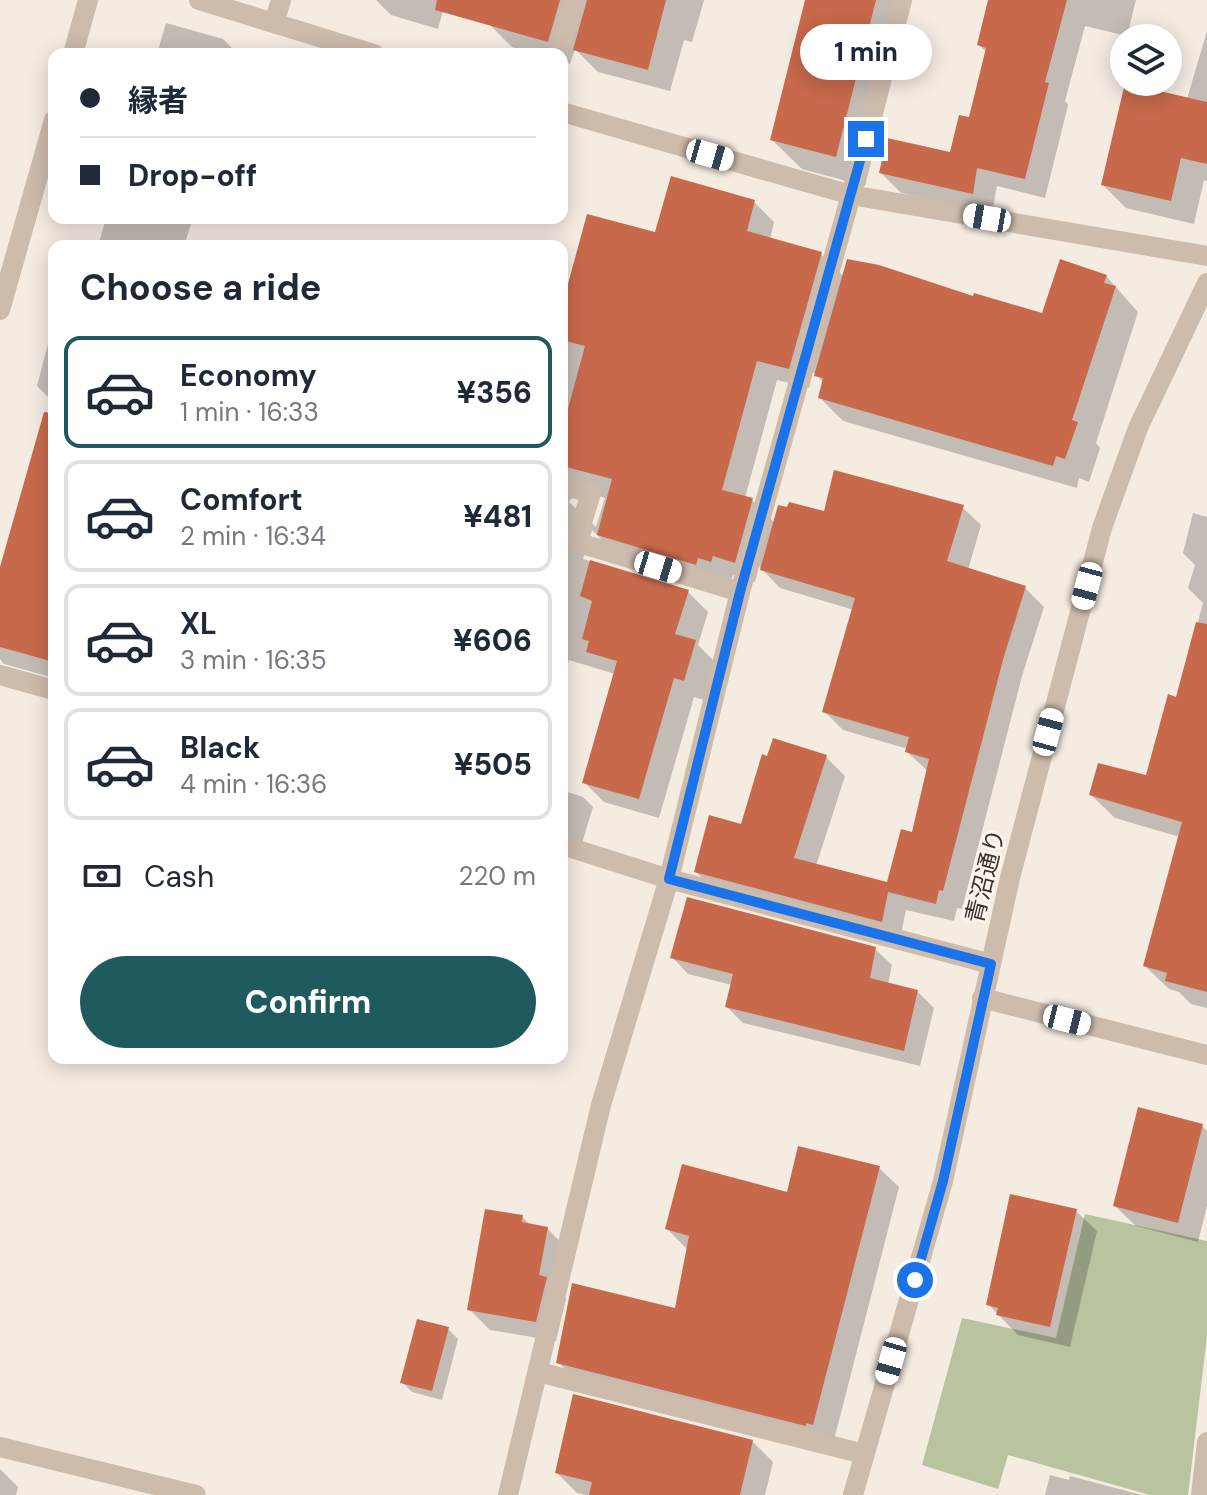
<!DOCTYPE html>
<html lang="en">
<head>
<meta charset="utf-8">
<style>
  body { margin:0; font-family:"DM Sans","Noto Sans JP",sans-serif; background:#f6f6f7; color:#1f2937; height:100vh; display:flex; flex-direction:column; font-size:30px; white-space:nowrap }
  * { box-sizing:border-box; margin:0 }
  p { font-size:26px; color:#747a83 }
  .icon { flex:none; width:44px; height:44px; fill:none; stroke:currentColor; stroke-width:2; stroke-linecap:round; stroke-linejoin:round }
  .map { position:relative; flex:1; overflow:hidden }
  .panel { position:absolute; left:48px; top:240px; width:520px; height:824px; display:flex; flex-direction:column; background:#fff; border-radius:16px; box-shadow:0 4px 20px #0003 }
  .panel>* { flex:none }
  .hud { position:absolute; left:48px; top:48px; width:520px; height:176px; border-radius:16px; box-shadow:0 4px 20px #0003; display:grid; align-content:center; height:176px; padding:0 32px; background:#fff }
  .buttons { position:absolute; left:1110px; top:24px; display:grid; gap:16px }
  .buttons a { display:grid; place-items:center; width:72px; height:72px; border-radius:50%; background:#fff; box-shadow:0 4px 20px #0003; font-size:40px }
  .end { position:absolute; width:36px; height:36px; margin:-18px; border:10px solid #1a73e8; background:#fff; box-shadow:0 0 0 4px #fff }
  .from { border-radius:50% }
  .bubble { position:absolute; height:56px; border-radius:28px; background:#fff; box-shadow:0 4px 20px #0003; font-size:26px; font-weight:800; line-height:56px; text-align:center }
  .car { position:absolute; width:24px; height:48px; margin:-24px -12px; border-radius:10px; box-shadow:0 0 6px 2px #0007; background:linear-gradient(#fff 24%,#345 0 40%,#fff 0 76%,#345 0 86%,#fff 0) }
  .hud b { display:flex; align-items:center; gap:28px; height:76px; font-size:30px }
  .hud b+b { border-top:2px solid #e0e1e3 }
  .hud i { width:20px; height:20px; background:#1f2937 }
  ul { padding:0; list-style:none }
  li { display:flex; align-items:center; gap:24px; height:112px; margin:0 16px 12px; padding:0 16px; border:4px solid #e0e1e3; border-radius:16px }
  li div { flex:1 }
  li b { display:block; font-size:30px }
  li em { font-style:normal; font-weight:800 }
  li.selected { border-color:#1f5a5e }
  li>.icon { width:72px; height:72px; stroke-width:1.5 }
  h2 { padding:0 32px; font-size:36px; line-height:96px }
  .pay { display:flex; align-items:center; gap:20px; height:88px; padding:0 32px; font-size:30px }
  .pay p { margin-inline-start:auto }
  .primary-button { display:flex; gap:16px; margin-top:auto; padding:16px 32px }
  .primary-button a { flex:1; height:92px; border-radius:48px; background:#1f5a5e; color:#fff; font-size:32px; font-weight:800; line-height:92px; text-align:center }
  .map>svg:first-child { display:block }
</style>
</head>
<body>
<div class="map">
<svg width="1207" height="1495" viewBox="0 0 1207 1495">
  <rect width="100%" height="100%" fill="#f4ebe1"/>
  <!-- green -->
  <polygon fill="#b8c4a0" points="1085,1214 1207,1241 1207,1336 1188,1495 1150,1495 1008,1455 998,1489 922,1465 962,1318 1056,1338"/>
  <!-- shadow -->
  <g fill="#0003" fill-rule="evenodd">
    <polygon points="376,0 446,0 438,29 391,15"/>
    <polygon points="496,0 704,0 692,42 684,40 670,91 598,72 575,49 570,64 562,61 562,54 537,54 512,47 489,24"/>
    <polygon points="807,0 912,0 865,186 802,169 772,140"/>
    <polygon points="990,0 1136,0 1127,36 1085,26 1065,101 1068,105 1045,198 997,186 992,213 901,193 881,173 951,154 970,120 987,53 979,45"/>
    <polygon points="166,23 223,39 238,54 157,54"/>
    <polygon points="1207,31 1207,181 1204,180 1194,224 1126,208 1103,185 1187,99"/>
    <path d="M754,202L774,222L770,239L821,254L844,277L974,298L1043,316L1106,276L1138,312L1096,443L1100,448L1089,482L1079,478L1077,488L843,421L820,398L824,383L813,372L809,388L777,380L745,498L752,500L775,523L826,514L962,507L981,525L968,570L1025,588L1044,607L1022,676L962,909L957,908L954,921L906,910L900,939L715,890L696,872L742,826L774,741L826,757L845,776L816,866L888,885L914,834L928,771L907,752L908,749L843,730L825,712L854,610L780,588L759,566L755,582L733,575L731,581L615,553L592,530L583,559L688,592L708,612L698,645L715,662L704,700L694,697L659,818L604,802L584,782L615,674L569,660L562,685V314L656,235ZM586,492L605,498L596,527L569,502L574,495Z"/>
    <polygon points="106,218 193,218 184,246 98,246"/>
    <polygon points="49,340 54,342 54,403 37,386"/>
    <polygon points="54,406 54,678 4,664 0,659 0,577"/>
    <polygon points="1193,513 1207,517 1207,1008 1191,1004 1179,992 1169,989 1145,966 1180,837 1115,818 1091,795 1148,778 1177,699 1203,603 1188,588 1195,565 1183,553"/>
    <polygon points="562,790 583,797 593,807 582,843 562,837"/>
    <polygon points="875,949 892,965 888,984 917,991 934,1008 920,1066 743,1023 727,1007 732,985 688,974 672,957"/>
    <polygon points="1202,1126 1207,1131 1207,1206 1198,1242 1136,1226 1115,1206"/>
    <polygon points="879,1168 899,1187 833,1444 578,1382 558,1362 676,1311 688,1250 667,1229"/>
    <polygon points="1076,1211 1097,1231 1070,1347 1018,1335 988,1304"/>
    <polygon points="522,1217 532,1226 547,1228 567,1249 559,1293 566,1299 556,1341 490,1330 470,1310"/>
    <polygon points="418,1321 448,1329 458,1339 442,1400 412,1392 402,1382"/>
    <polygon points="752,1441 773,1462 765,1495 586,1495 577,1493 557,1473"/>
    <polygon points="0,1469 18,1487 16,1495 0,1495"/>
    <polygon points="1050,1475 1069,1480 1070,1476 1142,1495 1045,1495"/>
  </g>
  <!-- building -->
  <g fill="#c8694b">
    <polygon points="437,0 560,0 548,42 435,10"/>
    <polygon points="587,0 666,0 648,70 573,50"/>
    <polygon points="805,0 876,0 836,157 770,140"/>
    <polygon points="988,0 1067,0 1045,82 1049,83 1025,179 977,168 973,194 879,173 887,138 950,152 959,115 969,117 986,48 977,45"/>
    <polygon points="1125,83 1207,102 1207,164 1181,158 1171,201 1101,185"/>
    <polygon points="671,176 755,200 747,231 822,252 789,369 757,361 722,490 753,498 735,563 713,556 711,562 698,558 696,565 597,535 612,479 562,466 562,431 585,346 562,340 562,306 587,214 655,232"/>
    <polygon points="847,259 879,265 973,296 974,293 1042,313 1060,259 1107,275 1104,283 1116,286 1072,420 1078,422 1065,459 1056,456 1053,466 818,398 823,378 814,376"/>
    <polygon points="44,412 54,413 54,662 0,647 0,567"/>
    <polygon points="834,470 964,505 947,561 1026,586 1004,656 943,891 939,890 936,904 888,892 882,922 694,872 709,815 741,824 762,754 767,756 773,738 827,755 794,858 887,882 901,829 912,832 929,759 905,752 909,737 822,712 855,598 760,570 778,505 787,507 789,502 824,511"/>
    <polygon points="590,560 689,590 675,634 696,640 684,681 674,678 639,799 582,783 617,661 586,652 589,641 582,639 592,601 580,596"/>
    <polygon points="1196,622 1207,624 1207,992 1165,981 1167,973 1143,966 1182,822 1089,795 1098,763 1146,775 1168,694 1176,697"/>
    <polygon points="687,897 876,947 870,978 918,990 904,1051 725,1007 733,974 670,958"/>
    <polygon points="1138,1107 1203,1124 1178,1223 1113,1206"/>
    <polygon points="798,1146 880,1166 813,1425 806,1423 806,1426 556,1363 572,1283 675,1308 689,1236 665,1229 682,1164 787,1192"/>
    <polygon points="1010,1194 1077,1209 1050,1327 996,1315 998,1308 986,1305"/>
    <polygon points="485,1209 523,1215 522,1222 548,1227 539,1275 547,1277 536,1322 467,1310"/>
    <polygon points="417,1319 449,1327 432,1391 400,1383"/>
    <polygon points="573,1394 753,1440 740,1495 589,1495 592,1482 555,1473"/>
  </g>
  <g fill="none" stroke-linecap="round" stroke-linejoin="round">
    <!-- minor -->
    <g stroke="#cdbbac" stroke-width="20">
      <polyline points="199,0 374,54"/>
      <polyline points="274,23 281,0"/>
      <polyline points="73,54 88,0"/>
      <polyline points="558,54 574,0"/>
      <polyline points="562,112 851,195 1207,256"/>
      <polyline points="0,310 54,120"/>
      <polyline points="562,485 591,493 576,542 740,592"/>
      <polyline points="0,675 54,690"/>
      <polyline points="562,845 669,879 991,964"/>
      <polyline points="982,998 1207,1055"/>
      <polyline points="538,1372 864,1454"/>
      <polyline points="0,1447 196,1495"/>
      <polyline points="508,1495 601,1105 669,879 740,592 851,195 902,0"/>
      <polyline points="853,1495 943,1181 1010,878 1102,528 1138,428 1207,283"/>
      <polyline points="1201,1495 1207,1442"/>
    </g>
  </g>
  <g fill="none" stroke-linecap="round" stroke-linejoin="round">
    <!-- route -->
    <polyline stroke="#1a73e8" stroke-width="10" points="866,139 740,592 669,879 991,964 943,1181 915,1280"/>
  </g>
  <g text-anchor="middle" dominant-baseline="central" stroke-width="6" stroke-linejoin="round" paint-order="stroke">
    <!-- street labels -->
    <g font-size="24" fill="#3b302b" stroke="#fbf5ee">
      <text transform="translate(985 876) rotate(-76)">青沼通り</text>
    </g>
  </g>
</svg>
<div class="buttons">
<a><svg class="icon" aria-label="layers" viewBox="0 0 24 24"><path d="M12 4l9 5-9 5-9-5zM3 14l9 5 9-5"/></svg></a>
</div>
<i class="end from" style="left:915px;top:1280px"></i>
<i class="end" style="left:866px;top:139px"></i>
<div class="bubble" style="left:800px;top:24px;width:132px">1 min</div>
<i class="car" style="left:710px;top:155px;rotate:106deg"></i>
<i class="car" style="left:987px;top:218px;rotate:280deg"></i>
<i class="car" style="left:658px;top:567px;rotate:107deg"></i>
<i class="car" style="left:1087px;top:586px;rotate:195deg"></i>
<i class="car" style="left:1048px;top:732px;rotate:15deg"></i>
<i class="car" style="left:1067px;top:1020px;rotate:104deg"></i>
<i class="car" style="left:891px;top:1361px;rotate:196deg"></i>
<div class="hud">
<b><i class="from"></i>縁者</b>
<b><i></i>Drop-off</b>
</div>
<section class="panel">
<h2>Choose a ride</h2>
<ul>
<li class="selected"><svg class="icon" aria-label="car" viewBox="0 0 24 24"><path d="M5 17H2v-5l4-1 3-4h7l3 4 3 1v5h-3M9 17h6M6 11h13"/><circle cx="7" cy="17" r="2"/><circle cx="17" cy="17" r="2"/></svg><div><b>Economy</b><p>1 min · 16:33</p></div><em>¥356</em></li>
<li><svg class="icon" aria-label="car" viewBox="0 0 24 24"><path d="M5 17H2v-5l4-1 3-4h7l3 4 3 1v5h-3M9 17h6M6 11h13"/><circle cx="7" cy="17" r="2"/><circle cx="17" cy="17" r="2"/></svg><div><b>Comfort</b><p>2 min · 16:34</p></div><em>¥481</em></li>
<li><svg class="icon" aria-label="car" viewBox="0 0 24 24"><path d="M5 17H2v-5l4-1 3-4h7l3 4 3 1v5h-3M9 17h6M6 11h13"/><circle cx="7" cy="17" r="2"/><circle cx="17" cy="17" r="2"/></svg><div><b>XL</b><p>3 min · 16:35</p></div><em>¥606</em></li>
<li><svg class="icon" aria-label="car" viewBox="0 0 24 24"><path d="M5 17H2v-5l4-1 3-4h7l3 4 3 1v5h-3M9 17h6M6 11h13"/><circle cx="7" cy="17" r="2"/><circle cx="17" cy="17" r="2"/></svg><div><b>Black</b><p>4 min · 16:36</p></div><em>¥505</em></li>
</ul>
<div class="pay"><svg class="icon" aria-label="cash" viewBox="0 0 24 24"><path d="M3 7h18v10H3z"/><circle cx="12" cy="12" r="2"/></svg>Cash<p>220 m</p></div>
<div class="primary-button"><a>Confirm</a></div>
</section>
</div>
</body>
</html>
